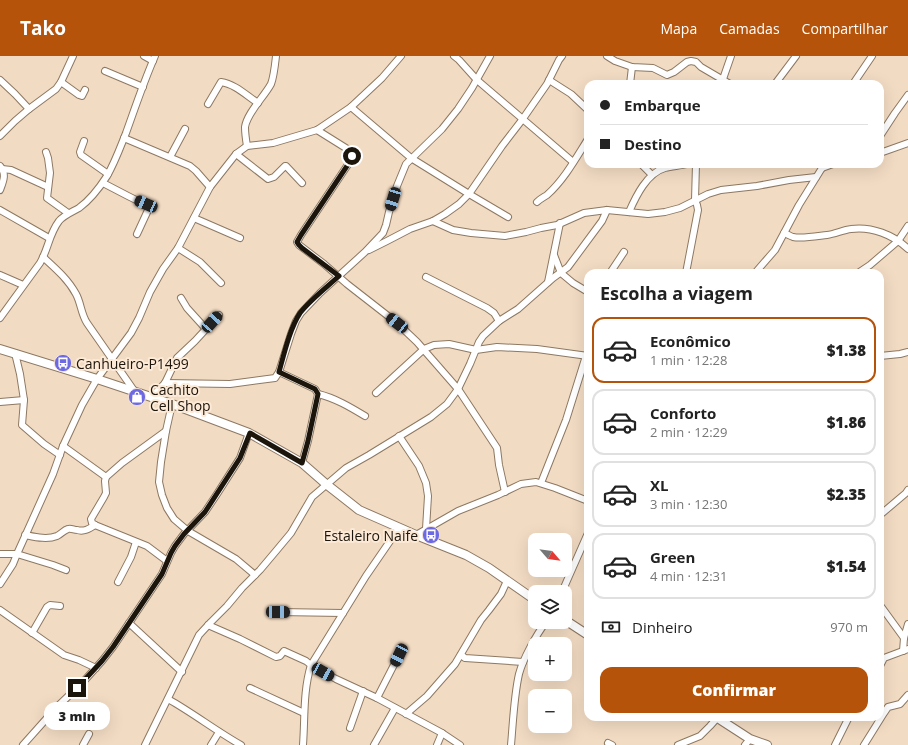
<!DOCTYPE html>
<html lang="pt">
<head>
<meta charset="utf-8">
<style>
  body { margin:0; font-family:"Open Sans",sans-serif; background:#f6f6f6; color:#222; height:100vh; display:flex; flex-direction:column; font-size:15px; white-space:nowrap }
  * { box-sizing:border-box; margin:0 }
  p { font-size:13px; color:#767676 }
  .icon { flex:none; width:22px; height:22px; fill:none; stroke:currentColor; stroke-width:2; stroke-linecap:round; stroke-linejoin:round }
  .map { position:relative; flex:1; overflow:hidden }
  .panel { position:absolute; left:584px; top:213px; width:300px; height:452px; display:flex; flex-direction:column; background:#fff; border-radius:12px; box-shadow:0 4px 16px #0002 }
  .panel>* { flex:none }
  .banner { position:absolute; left:584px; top:24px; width:300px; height:88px; border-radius:12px; box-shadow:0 4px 16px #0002; display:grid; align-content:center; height:88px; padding:0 16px; background:#fff }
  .needle { width:26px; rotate:118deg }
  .tools { position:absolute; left:528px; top:477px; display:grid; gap:8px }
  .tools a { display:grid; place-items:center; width:44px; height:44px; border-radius:8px; background:#fff; box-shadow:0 4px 16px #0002; font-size:20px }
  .end { position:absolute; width:18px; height:18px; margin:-9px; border:5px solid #1c150c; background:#fff; box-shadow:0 0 0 2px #fff }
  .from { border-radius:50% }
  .bubble { position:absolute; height:28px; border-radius:12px; background:#fff; box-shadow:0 4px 16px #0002; font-size:13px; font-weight:800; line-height:28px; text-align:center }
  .car { position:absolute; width:12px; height:24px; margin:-12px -6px; border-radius:5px; box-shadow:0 0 3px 1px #0007; background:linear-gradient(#222 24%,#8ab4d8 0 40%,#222 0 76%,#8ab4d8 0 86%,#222 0) }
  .banner b { display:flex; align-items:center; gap:14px; height:38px; font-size:15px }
  .banner b+b { border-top:1px solid #e0e0e0 }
  .banner i { width:10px; height:10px; background:#222 }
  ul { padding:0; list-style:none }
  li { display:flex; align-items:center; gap:12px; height:66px; margin:0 8px 6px; padding:0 8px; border:2px solid #e0e0e0; border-radius:12px }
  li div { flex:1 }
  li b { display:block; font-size:15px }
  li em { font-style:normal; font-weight:800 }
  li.current { border-color:#b45309 }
  li>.icon { width:36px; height:36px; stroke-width:1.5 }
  h2 { padding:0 16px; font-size:18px; line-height:48px }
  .pay { display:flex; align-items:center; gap:10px; height:44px; padding:0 16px; font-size:15px }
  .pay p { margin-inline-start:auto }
  .cta { display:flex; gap:8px; margin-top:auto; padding:8px 16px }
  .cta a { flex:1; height:46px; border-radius:12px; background:#b45309; color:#fff; font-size:16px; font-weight:800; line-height:46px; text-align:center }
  header { display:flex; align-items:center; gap:24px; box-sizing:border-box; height:56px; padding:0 20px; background:#b45309; color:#fff }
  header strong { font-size:19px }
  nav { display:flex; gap:22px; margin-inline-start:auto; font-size:14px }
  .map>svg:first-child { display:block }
</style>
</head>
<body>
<header>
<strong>Tako</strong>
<nav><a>Mapa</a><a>Camadas</a><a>Compartilhar</a></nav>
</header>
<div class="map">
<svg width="908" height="689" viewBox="0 0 908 689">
  <rect width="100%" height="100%" fill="#f2dbc3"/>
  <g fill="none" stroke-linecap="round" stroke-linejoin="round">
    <defs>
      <g id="minor">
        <polyline points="144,0 153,5"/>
        <polyline points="454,0 459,4 477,24 573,106"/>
        <polyline points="607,0 615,5 632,11 653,12 667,19 674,16 687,6 691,5 696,6 701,11 730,28"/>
        <polyline points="105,15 143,31"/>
        <polyline points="723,23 731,0"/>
        <polyline points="0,24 15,38 29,53"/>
        <polyline points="549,24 571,38 588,54"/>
        <polyline points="61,26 79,39 82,40 85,34"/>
        <polyline points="630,28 632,11"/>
        <polyline points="775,28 796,0"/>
        <polyline points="853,28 872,0"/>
        <path d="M208,48L221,26C235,28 247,40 258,47"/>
        <polyline points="351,51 411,102 469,138 508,161"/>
        <polyline points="317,74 349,94 352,100 351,104 301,179 297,186 299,189 324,208 347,228 397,267 417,286 458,333 497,392 499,409 505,436"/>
        <polyline points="0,80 15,65 29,53 56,33 61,26 73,0"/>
        <polyline points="880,80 895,57 908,39"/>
        <polyline points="124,82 190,110 196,115 210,131"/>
        <polyline points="84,85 80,96 81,99 108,118"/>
        <path d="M247,90C246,84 245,77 245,71C247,57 264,41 271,28C274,20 275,9 276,0"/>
        <polyline points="46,96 48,102 50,117 47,142 68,157"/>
        <polyline points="880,97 908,87"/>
        <polyline points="236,98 268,123 274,121 285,110 286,110 302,127"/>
        <polyline points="170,101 185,73"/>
        <polyline points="641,108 652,119"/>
        <path d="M0,110C7,118 3,126 0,134"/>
        <polyline points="822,112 833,108"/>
        <polyline points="2,113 11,114 48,131"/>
        <polyline points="103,127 128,140 148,150 149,152 137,178"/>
        <path d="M537,146C540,143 544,141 547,139C564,124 576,102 588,83"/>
        <polyline points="0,154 49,182"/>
        <path d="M629,156C636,140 647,117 665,112C672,110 680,110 687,108"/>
        <polyline points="194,162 240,182"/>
        <polyline points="433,165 453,174 471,177 505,180 526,176 541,172 557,169 584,157 607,154 648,158 665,156 680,152 708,138 721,134 757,130 789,124 816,121"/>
        <path d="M784,177C787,178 790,180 793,181C802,183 818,180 827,179C835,178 843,174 851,173C871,170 894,179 908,193"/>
        <polyline points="178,192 200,206 221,227"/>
        <polyline points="369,194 387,185 410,173 433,165 445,158 459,148 469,138 502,90 522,64 547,28 559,4 562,0"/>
        <polyline points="554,199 561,217 573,227 588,236"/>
        <path d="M43,201C55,212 68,223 76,238C81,247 81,258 87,267C103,290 119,313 135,336"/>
        <polyline points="610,217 624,196"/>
        <polyline points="686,217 698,154 697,149 695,144 696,108"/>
        <polyline points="755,217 775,194 799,149 822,112 823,108"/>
        <polyline points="858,217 870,209 898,185 908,170"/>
        <polyline points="0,219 23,229"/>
        <polyline points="426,221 487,252 494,257 499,265"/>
        <polyline points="548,226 560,167"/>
        <polyline points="181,242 187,252 206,273"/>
        <path d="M0,262L40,207C48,194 49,178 59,165C64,159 72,156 79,152C90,144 100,131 107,120C115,106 120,92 126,77C135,52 144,25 155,0"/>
        <polyline points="15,297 20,318 24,344 22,369 44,388 60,399"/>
        <polyline points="880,300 900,298 908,296"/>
        <polyline points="279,316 315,333 318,338 308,385 302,407"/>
        <polyline points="165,327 230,328 275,322 279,316 291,278 296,265 301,257 320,237 365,196 383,177 386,169 389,156 397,130 406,108 442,73 458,53 472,32 490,0"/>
        <polyline points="376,337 424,293 434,289 449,288 476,294 497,291 537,293 588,300"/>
        <path d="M318,338C335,342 350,351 365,360"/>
        <polyline points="151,341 165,327 177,302 195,285 219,259"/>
        <polyline points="0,346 24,344"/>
        <polyline points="172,348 166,375 161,406 159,426 162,439 167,452 174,463 188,475 236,503 255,519"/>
        <polyline points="166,375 122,407 106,421 105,425 106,437 104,441 91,463 92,467 95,469 147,490 167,505"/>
        <polyline points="399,380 419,410 426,427 428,440 426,473"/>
        <polyline points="63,390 106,421"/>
        <polyline points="541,427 566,364 586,300"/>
        <polyline points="880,459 906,437 908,434"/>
        <path d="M25,479C35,481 47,484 57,480C61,478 64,474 68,473C71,472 74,474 77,474C84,476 89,473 95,469"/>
        <polyline points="416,479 458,455 498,439 521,428 536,426 555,432 588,445"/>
        <polyline points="0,498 17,498 53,509 66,514"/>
        <polyline points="118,526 131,501 136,486"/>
        <polyline points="0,528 13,508 17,498 53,418 63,390 82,349 97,323 131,277 139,262 150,236 163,213 178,192 210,131 236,98 247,90 273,87 317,74 351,51 382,22 401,0"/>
        <polyline points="562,536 588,477"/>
        <polyline points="880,549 904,582"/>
        <polyline points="0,554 64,599 79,604 96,612"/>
        <polyline points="278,556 343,557"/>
        <polyline points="129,567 182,616"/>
        <polyline points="208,569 240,583 276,601 280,600 284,595 306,605 311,609 336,623 377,642 442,677 460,689"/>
        <polyline points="32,577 47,551 50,549 60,550"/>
        <polyline points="903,595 904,582 908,568"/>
        <polyline points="461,599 465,602 523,606"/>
        <polyline points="880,610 884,602 908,593"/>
        <polyline points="250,632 304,657"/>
        <polyline points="377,642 399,599"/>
        <path d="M168,643C193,657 216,675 241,689"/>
        <polyline points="406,658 427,640 455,608 481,564 489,554 501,538 507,525"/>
        <polyline points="350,672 363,635"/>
        <polyline points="608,687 612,689"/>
        <polyline points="23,689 56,652 84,625 102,605 113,591 162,518 171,497 175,490 184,478 205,456 217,438 240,402 249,377"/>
        <polyline points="83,689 89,678"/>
        <polyline points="145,689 199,579 211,566 227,550 242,532 260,514 276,495 291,477 312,441 346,412 369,399 431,361 447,348 458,333 470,308 479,286 483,280 499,265 518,253 553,222 568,211 602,165 607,154"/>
        <polyline points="211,689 219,676"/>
        <path d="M303,689C305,662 303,635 311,609L366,520L399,472"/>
        <polyline points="374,689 395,652"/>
        <polyline points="437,689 442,677"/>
        <path d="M511,689C513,667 514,640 519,618C523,603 536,579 546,566"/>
        <polyline points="678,689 700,680 710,670 718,661"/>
        <polyline points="745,689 750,683"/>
        <polyline points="835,689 849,661"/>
        <polyline points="864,689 884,657 888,651 900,648 908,639"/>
      </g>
      <g id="tertiary">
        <polyline points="0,293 97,323 172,348 249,377 302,407 326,428 359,454 416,479 466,499 489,512 535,544"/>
        <polyline points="565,564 588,579"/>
        <polyline points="716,661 750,683 767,689"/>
      </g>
    </defs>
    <!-- minor casing -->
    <use href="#minor" stroke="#8d7862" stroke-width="8"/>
    <!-- tertiary casing -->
    <use href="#tertiary" stroke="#8d7862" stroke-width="10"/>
    <!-- minor -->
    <use href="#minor" stroke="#fff" stroke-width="6"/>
    <!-- tertiary -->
    <use href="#tertiary" stroke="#fff" stroke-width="8"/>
  </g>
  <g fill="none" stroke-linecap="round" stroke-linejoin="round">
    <!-- route -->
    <path stroke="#1c150c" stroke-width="5" d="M77,632L102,605L113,591L162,518L171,497L175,490L184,478L205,456L240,402L250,377L302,407L308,385L318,338L315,333L279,316C284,298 290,272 300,257C310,244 327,231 339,220L302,192L299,189L297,186L301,179L351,104L352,100"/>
  </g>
  <!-- icons -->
  <defs>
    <symbol id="bus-disc" viewBox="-11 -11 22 22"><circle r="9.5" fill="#6c69e3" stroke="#fce9d6"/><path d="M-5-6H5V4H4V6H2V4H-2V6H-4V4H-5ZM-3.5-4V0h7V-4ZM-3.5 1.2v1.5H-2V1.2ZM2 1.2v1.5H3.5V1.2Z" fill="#fff"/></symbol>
    <symbol id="shop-disc" viewBox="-11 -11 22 22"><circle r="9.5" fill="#6c69e3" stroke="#fce9d6"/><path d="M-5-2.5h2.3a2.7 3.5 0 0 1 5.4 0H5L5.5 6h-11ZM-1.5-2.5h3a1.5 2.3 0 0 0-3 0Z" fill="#fff"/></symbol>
  </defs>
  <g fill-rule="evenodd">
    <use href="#bus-disc" x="53" y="297" width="20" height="20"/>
    <use href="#shop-disc" x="127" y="331" width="20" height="20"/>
    <use href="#bus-disc" x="421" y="469" width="20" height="20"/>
  </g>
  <g text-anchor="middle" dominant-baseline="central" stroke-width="4" stroke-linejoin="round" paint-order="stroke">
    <!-- poi labels -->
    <g font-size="14" fill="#1c150c" stroke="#fce9d6" text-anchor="start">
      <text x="76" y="307">Canhueiro-P1499</text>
      <text x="150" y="333">Cachito<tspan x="150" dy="16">Cell Shop</tspan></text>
      <text x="418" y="479" text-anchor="end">Estaleiro Naife</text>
    </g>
  </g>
</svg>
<div class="tools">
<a><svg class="needle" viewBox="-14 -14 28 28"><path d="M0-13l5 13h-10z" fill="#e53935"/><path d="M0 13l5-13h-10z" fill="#767676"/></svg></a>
<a><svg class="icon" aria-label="layers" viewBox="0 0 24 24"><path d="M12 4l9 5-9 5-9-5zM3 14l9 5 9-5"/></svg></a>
<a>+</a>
<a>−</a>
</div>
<i class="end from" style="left:352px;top:100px"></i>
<i class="end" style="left:77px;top:632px"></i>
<div class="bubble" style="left:44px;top:646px;width:66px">3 min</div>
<i class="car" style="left:393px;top:143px;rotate:197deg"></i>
<i class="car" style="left:146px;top:148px;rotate:293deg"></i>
<i class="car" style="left:212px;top:266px;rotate:42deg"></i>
<i class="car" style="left:397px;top:267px;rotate:308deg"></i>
<i class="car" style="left:278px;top:556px;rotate:91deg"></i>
<i class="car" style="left:399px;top:599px;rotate:206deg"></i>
<i class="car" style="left:323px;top:616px;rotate:119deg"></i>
<div class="banner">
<b><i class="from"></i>Embarque</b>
<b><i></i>Destino</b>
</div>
<section class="panel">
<h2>Escolha a viagem</h2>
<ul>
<li class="current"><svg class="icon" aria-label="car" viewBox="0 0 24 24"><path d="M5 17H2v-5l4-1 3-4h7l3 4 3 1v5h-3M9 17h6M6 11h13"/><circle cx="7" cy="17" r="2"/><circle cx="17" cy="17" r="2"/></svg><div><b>Econômico</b><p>1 min · 12:28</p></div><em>$1.38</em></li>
<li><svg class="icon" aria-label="car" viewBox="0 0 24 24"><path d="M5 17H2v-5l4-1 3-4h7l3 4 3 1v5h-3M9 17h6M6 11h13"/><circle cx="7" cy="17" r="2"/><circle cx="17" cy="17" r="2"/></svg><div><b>Conforto</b><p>2 min · 12:29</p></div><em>$1.86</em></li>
<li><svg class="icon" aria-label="car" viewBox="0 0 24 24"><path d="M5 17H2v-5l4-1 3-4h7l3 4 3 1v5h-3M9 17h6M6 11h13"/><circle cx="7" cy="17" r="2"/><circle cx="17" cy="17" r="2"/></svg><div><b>XL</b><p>3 min · 12:30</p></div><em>$2.35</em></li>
<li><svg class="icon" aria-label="car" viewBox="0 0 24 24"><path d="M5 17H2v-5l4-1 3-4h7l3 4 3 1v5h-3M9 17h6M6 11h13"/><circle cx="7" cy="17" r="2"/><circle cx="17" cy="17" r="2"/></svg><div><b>Green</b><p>4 min · 12:31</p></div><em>$1.54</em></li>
</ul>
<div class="pay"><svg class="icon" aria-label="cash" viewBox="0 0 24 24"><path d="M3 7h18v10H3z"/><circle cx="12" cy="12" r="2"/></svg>Dinheiro<p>970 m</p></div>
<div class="cta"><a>Confirmar</a></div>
</section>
</div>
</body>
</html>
